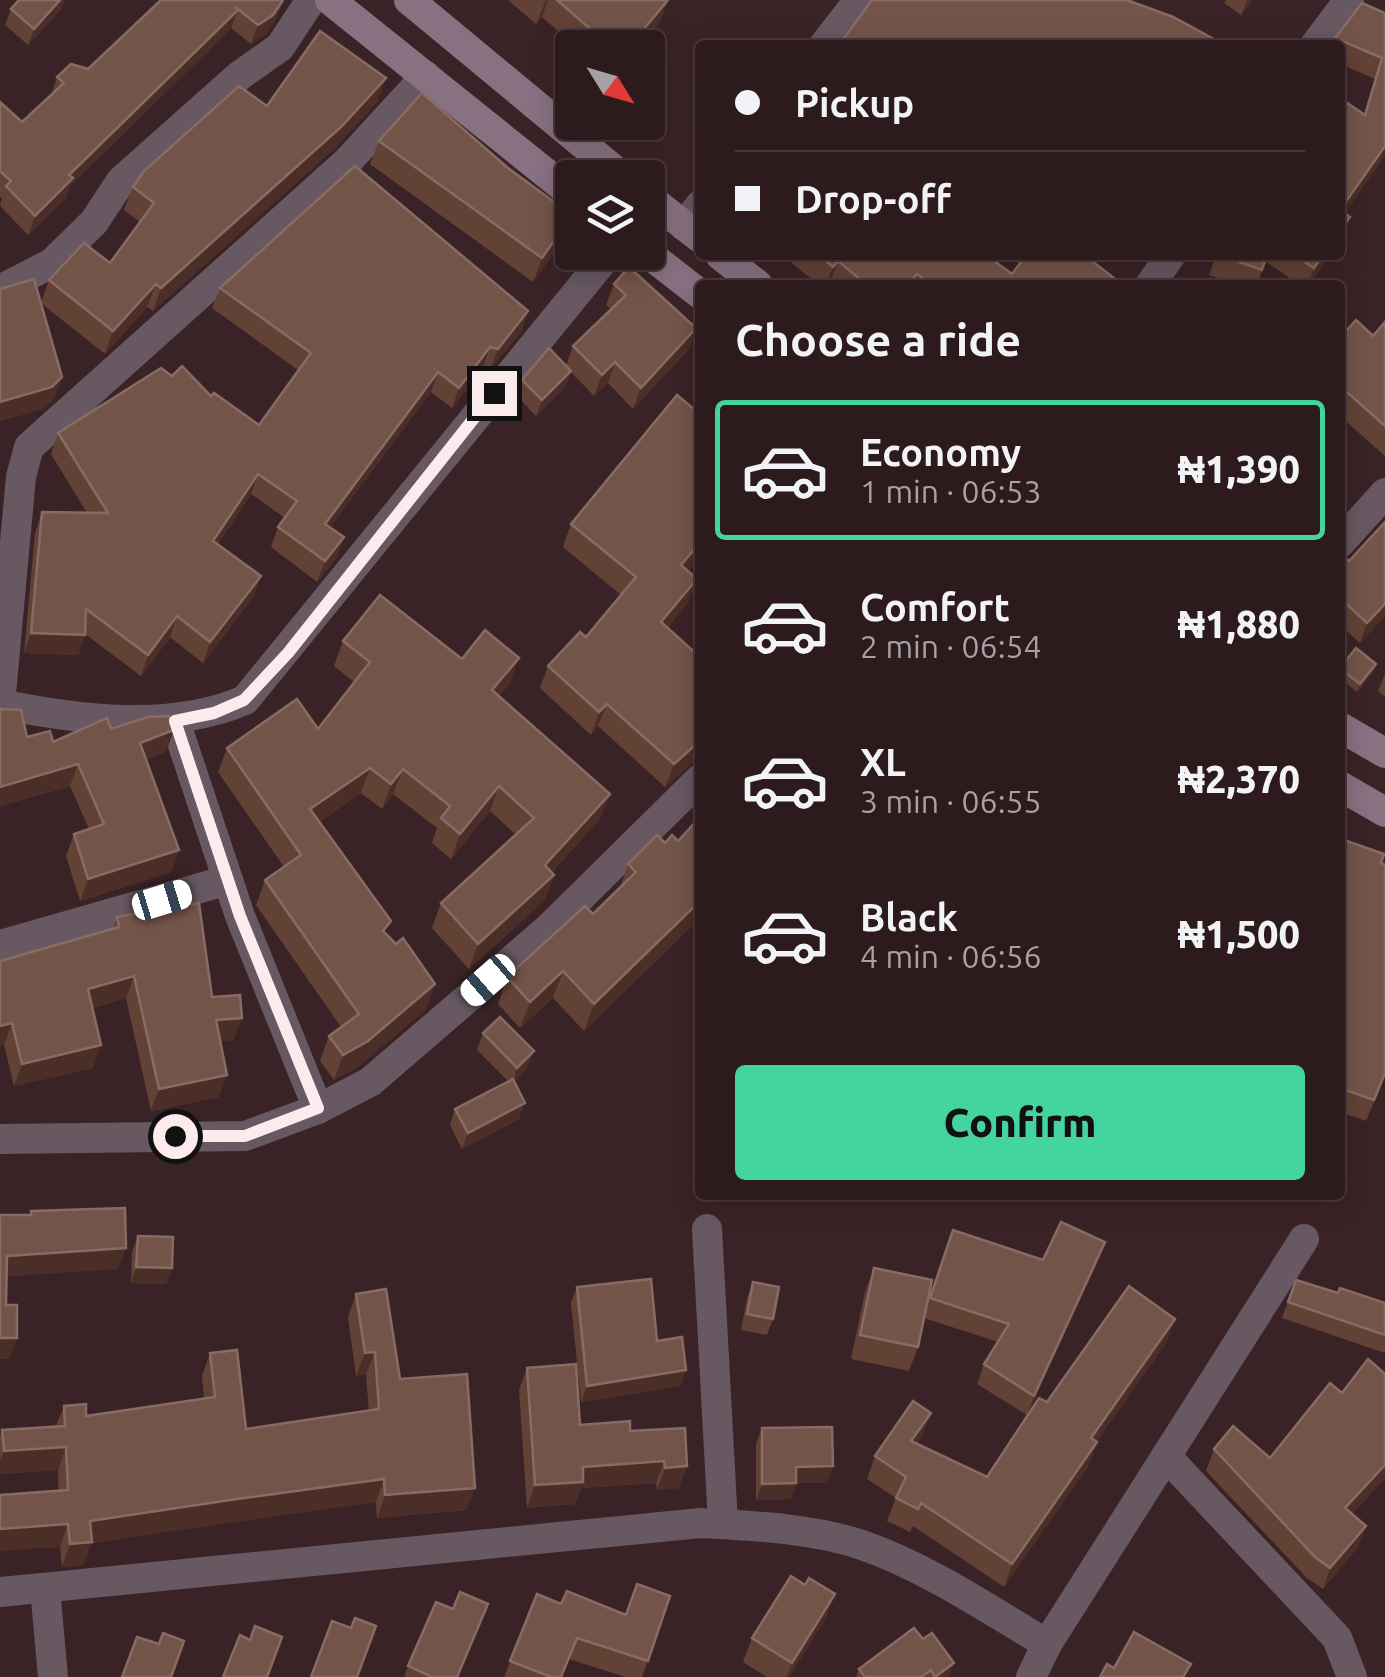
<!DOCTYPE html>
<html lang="en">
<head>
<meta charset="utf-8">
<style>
  body { margin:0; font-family:Ubuntu,sans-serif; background:#382729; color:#f1f3f6; height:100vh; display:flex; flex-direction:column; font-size:38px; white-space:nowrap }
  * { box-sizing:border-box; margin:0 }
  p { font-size:32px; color:#a6a1a3 }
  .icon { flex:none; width:55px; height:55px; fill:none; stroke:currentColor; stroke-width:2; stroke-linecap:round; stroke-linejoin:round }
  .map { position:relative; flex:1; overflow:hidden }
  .panel { position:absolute; left:695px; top:280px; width:650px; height:920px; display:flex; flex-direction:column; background:#2c1a1c; border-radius:10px; box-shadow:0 5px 25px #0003,0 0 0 2px #48383b }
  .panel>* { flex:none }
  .hud { position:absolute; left:695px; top:40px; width:650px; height:220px; border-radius:10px; box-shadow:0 5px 25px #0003,0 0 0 2px #48383b; display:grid; align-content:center; height:220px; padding:0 40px; background:#2c1a1c }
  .needle { width:65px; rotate:127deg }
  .fabs { position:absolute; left:555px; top:30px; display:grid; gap:20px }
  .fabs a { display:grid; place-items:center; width:110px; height:110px; border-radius:10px; background:#2c1a1c; box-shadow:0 5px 25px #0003,0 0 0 2px #48383b; font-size:50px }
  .end { position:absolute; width:45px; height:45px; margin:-22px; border:12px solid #fcebed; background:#111; box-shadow:0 0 0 5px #111 }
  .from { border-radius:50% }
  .car { position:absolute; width:30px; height:60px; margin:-30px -15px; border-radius:12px; box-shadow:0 0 8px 2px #0007; background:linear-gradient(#fff 24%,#345 0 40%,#fff 0 76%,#345 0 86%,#fff 0) }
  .hud b { display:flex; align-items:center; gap:35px; height:95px; font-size:38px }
  .hud b+b { border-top:2px solid #48383b }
  .hud i { width:25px; height:25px; background:#f1f3f6 }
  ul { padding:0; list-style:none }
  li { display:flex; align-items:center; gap:30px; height:140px; margin:0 20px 15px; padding:0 20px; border:5px solid transparent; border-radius:10px }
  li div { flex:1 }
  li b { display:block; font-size:38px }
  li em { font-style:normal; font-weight:800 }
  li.on { border-color:#44d49f }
  li>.icon { width:90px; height:90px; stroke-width:1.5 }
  h2 { padding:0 40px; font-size:45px; line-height:120px }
  .button { display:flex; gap:20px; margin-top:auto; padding:20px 40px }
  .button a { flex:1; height:115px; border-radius:10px; background:#44d49f; color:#111; font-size:40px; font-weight:800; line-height:115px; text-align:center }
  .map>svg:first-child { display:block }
</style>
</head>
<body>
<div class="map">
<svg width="1385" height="1677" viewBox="0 0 1385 1677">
  <rect width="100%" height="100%" fill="#3a2326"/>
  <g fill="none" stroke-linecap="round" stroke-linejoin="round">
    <!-- street -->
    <g stroke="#675861" stroke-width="30">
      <polyline points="824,45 859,0"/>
      <polyline points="1315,45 1349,0"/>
      <path d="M426,76L347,162L29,447L21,477L0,704C78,720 171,732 245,700L610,252"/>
      <polyline points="684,226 700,205"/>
      <polyline points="1150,285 1171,255"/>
      <polyline points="0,290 52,263 94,222 121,181 239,76 280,47 311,0"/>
      <polyline points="1340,543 1385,493"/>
      <polyline points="175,721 240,916 318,1109"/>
      <polyline points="0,945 228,880"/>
      <polyline points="0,1139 245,1136 318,1109 370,1082 548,929 700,779"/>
      <polyline points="707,1229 723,1524"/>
      <polyline points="1166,1456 1337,1638 1352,1677"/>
      <polyline points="45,1588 53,1677"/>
      <path d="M0,1592L701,1523C753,1526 812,1528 862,1545C928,1568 988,1609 1047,1644"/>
      <polyline points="1031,1677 1047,1644 1304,1239"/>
    </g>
    <!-- secondary -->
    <g stroke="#887180" stroke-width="30">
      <polyline points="330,0 572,194"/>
      <polyline points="409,0 624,178"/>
      <polyline points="648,197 700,238"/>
      <polyline points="646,252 700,294"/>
      <polyline points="720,255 758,285"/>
      <polyline points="1340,727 1385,753"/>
      <polyline points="1340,786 1385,812"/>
    </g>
  </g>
  <!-- wall -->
  <g fill="#634236">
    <polygon points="159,0 228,0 277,17 266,34 251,44 231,28 70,186 66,198 28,235 0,206 2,198 0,197 0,102 22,122 51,96 57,77 88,69 160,1"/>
    <polygon points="508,0 668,0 660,22 639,48 578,48 542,17 536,24"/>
    <polygon points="1226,0 1252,0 1241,15 1224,3"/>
    <polygon points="62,8 28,45 5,25 11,9"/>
    <polygon points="1385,13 1385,155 1345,213 1342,238 1340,98 1364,115 1375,79 1340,64 1340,45 1332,45 1335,38"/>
    <polygon points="378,101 334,149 153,311 147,307 105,354 41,303 49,280 110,263 140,222 124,210 133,187 267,106"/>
    <polygon points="379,141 572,217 565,239 533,282 370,164"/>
    <polygon points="782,255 986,255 1012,274 1026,255 1099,255 1094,262 1123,285 832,285 830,283 828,285 819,285"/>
    <polygon points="1216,255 1330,255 1309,285 1300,285 1265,261 1257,285 1238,285 1209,275"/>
    <polygon points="614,284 696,328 688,350 633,409 608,383 594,396 571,372 565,387 536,416 517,396 522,380 566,366 573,346 611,309 606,305"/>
    <polygon points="220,288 528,311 521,332 490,369 483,368 452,408 431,392 330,527 344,537 336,558 317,582 271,547 278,527 285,518 251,494 218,544 261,576 253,597 203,663 170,637 141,676 85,634 78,655 24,653 35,533 42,512 87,513 51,454 58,433 172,376 211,396 259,425 298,370 212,308"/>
    <polygon points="1385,322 1385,456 1340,416 1340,338 1373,336"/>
    <polygon points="1385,522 1385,616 1360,643 1340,625 1340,559 1349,561"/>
    <polygon points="571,524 688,571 697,579 689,601 667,628 700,657 700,756 665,787 598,726 591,735 540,688 548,666 586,637 621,595 563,547"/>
    <polygon points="343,641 462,659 510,683 499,696 600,819 552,872 554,875 545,900 469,969 432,928 441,903 516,835 490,811 451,859 432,843 437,828 393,794 382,809 361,793 319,822 386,934 426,1009 359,1066 334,1080 320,1061 329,1036 341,1027 256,905 265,880 284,867 218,772 227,748 318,729 354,682 334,666"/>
    <polygon points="1340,668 1373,672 1357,692 1340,678"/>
    <polygon points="1385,674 1385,697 1378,691"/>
    <polygon points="0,709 27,737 53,742 111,729 166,752 146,760 179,850 171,872 80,901 66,856 74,834 89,829 70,786 0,806"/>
    <polygon points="700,817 700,918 584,1031 553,998 520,1028 498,1004 507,977 593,914 620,888 628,864 665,843 678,841"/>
    <polygon points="1340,842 1385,865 1385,1076 1366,1121 1340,1112"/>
    <polygon points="117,917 212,997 242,1018 233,1040 220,1041 219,1097 151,1111 126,998 92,1008 93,1068 14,1086 4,1045 0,961 113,929"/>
    <polygon points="483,1033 528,1067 514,1081 519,1119 462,1149 450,1125 455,1109 509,1082 477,1050"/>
    <polygon points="1180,1195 1204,1195 1201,1202"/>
    <polygon points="953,1230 1043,1260 1105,1242 1098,1261 1027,1415 977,1384 984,1364 998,1342 924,1318 918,1347 909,1371 851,1359 865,1292 874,1268 926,1306"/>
    <polygon points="138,1236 172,1268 166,1284 131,1283 132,1252"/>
    <polygon points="1296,1280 1338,1293 1385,1303 1385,1353 1282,1318"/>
    <polygon points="753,1282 773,1319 767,1335 741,1330 747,1298"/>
    <polygon points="577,1287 657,1341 681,1386 581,1402 571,1303"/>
    <polygon points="356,1294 467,1510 377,1518 376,1502 229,1522 91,1543 83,1565 62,1567 60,1547 58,1470 0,1474 0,1436 2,1430 56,1426 64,1406 86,1416 204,1398 202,1376 210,1353 246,1429 369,1411 366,1374 356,1376 348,1317"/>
    <polygon points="1167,1342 1096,1442 1089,1465 1004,1587 913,1526 910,1532 887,1521 896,1498 867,1479 875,1456 922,1436 917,1444 987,1477 1047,1402"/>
    <polygon points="527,1368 580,1425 630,1431 685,1428 679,1488 657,1490 656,1483 581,1488 575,1504 527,1508 519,1390"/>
    <polygon points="1385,1374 1385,1478 1352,1514 1358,1547 1323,1589 1307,1578 1206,1471 1214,1449 1270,1458 1342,1393"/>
    <polygon points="762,1428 827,1483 796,1483 791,1499 756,1500 756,1444"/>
    <polygon points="537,1594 561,1604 626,1615 670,1596 642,1677 625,1677 569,1659 562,1677 504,1677"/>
    <polygon points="488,1604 458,1677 404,1677 408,1666 453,1609"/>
    <polygon points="826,1618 789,1677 767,1677 743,1662 752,1638"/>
    <polygon points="914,1628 949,1677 856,1677 859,1669"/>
  </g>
  <!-- shaded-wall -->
  <g fill="#4b2e27">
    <polygon points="60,0 65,0 62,8 28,45 34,29"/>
    <polygon points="284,0 277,17 266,34 251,44 258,25"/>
    <polygon points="546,0 548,0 542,17 536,24"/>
    <polygon points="668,0 660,22 639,48 628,48"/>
    <polygon points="1247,0 1252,0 1241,15"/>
    <polygon points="238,10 231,29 70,186 66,198 28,235 35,216 69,175"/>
    <polygon points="386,78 378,101 334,149 153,311 161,288"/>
    <polygon points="1385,146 1385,155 1340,220 1340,210"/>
    <polygon points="572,216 565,239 533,282 542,258"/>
    <polygon points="1350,217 1342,238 1340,241 1340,231"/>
    <polygon points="1091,255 1099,255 1080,281 1088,258"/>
    <polygon points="1323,255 1330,255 1308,285 1314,268"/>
    <polygon points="838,261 830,283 826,285 833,267"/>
    <polygon points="156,284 147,307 105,354 113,331"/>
    <polygon points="528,311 521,332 490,369 498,349"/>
    <polygon points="696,328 688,350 633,409 641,388"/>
    <polygon points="490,347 483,368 452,408 459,388"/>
    <polygon points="615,362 608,383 594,396 602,375"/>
    <polygon points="571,371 565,387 536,416 542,400"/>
    <polygon points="438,372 431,392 318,544 325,524"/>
    <polygon points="62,377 54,399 44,409 0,421 0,402"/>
    <polygon points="258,474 251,494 206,561 213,541"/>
    <polygon points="344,537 336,558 317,582 325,561"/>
    <polygon points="700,543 700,557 673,588 681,565"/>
    <polygon points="261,576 253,597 203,663 210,642"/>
    <polygon points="697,579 689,601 652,645 661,622"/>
    <polygon points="1385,604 1385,616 1360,643 1367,623"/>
    <polygon points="177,616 170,637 141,676 148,655"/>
    <polygon points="31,633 85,635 78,655 24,653"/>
    <polygon points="519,658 510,683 483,715 492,690"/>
    <polygon points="1376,664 1373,672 1357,692 1360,684"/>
    <polygon points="607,704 598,726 591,735 599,712"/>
    <polygon points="174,730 166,752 132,765 140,743"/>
    <polygon points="700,732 700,756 665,787 674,764"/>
    <polygon points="78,764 70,786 0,806 0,787"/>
    <polygon points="370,768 361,793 301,834 310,809"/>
    <polygon points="403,769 393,794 382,809 391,784"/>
    <polygon points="499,786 490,811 451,859 460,834"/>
    <polygon points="610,794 600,819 536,890 545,865"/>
    <polygon points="179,850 171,872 80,901 88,879"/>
    <polygon points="554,875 545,900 469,969 478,944"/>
    <polygon points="700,901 700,918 584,1031 594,1004"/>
    <polygon points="563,971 553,998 520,1028 530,1002"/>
    <polygon points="134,976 126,998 79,1011 88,989"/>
    <polygon points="435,984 426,1009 359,1066 334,1080 343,1055"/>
    <polygon points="242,1018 233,1040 208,1042 216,1020"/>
    <polygon points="12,1023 4,1045 0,1046 0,1026"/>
    <polygon points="101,1045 93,1068 14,1086 22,1064"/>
    <polygon points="534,1051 528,1067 512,1084 517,1068"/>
    <polygon points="227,1075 219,1097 151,1111 159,1089"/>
    <polygon points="525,1103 519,1119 462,1149 468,1133"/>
    <polygon points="1105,1242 1098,1261 1027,1415 1034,1396"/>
    <polygon points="126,1248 118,1269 0,1277 7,1256"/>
    <polygon points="136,1267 172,1268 166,1284 131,1283"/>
    <polygon points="1175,1319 1167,1342 1083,1461 1091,1438"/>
    <polygon points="0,1338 17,1338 10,1359 0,1359"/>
    <polygon points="375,1352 366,1374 356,1376 365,1353"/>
    <polygon points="686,1370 681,1386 581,1402 587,1386"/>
    <polygon points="931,1413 922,1436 903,1464 911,1441"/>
    <polygon points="1097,1442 1089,1465 1004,1587 1012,1564"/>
    <polygon points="66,1447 58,1470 0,1474 0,1461 4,1451"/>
    <polygon points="664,1461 656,1483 581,1488 575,1504 527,1508 535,1485 583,1467"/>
    <polygon points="1385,1465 1385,1478 1337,1530 1345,1508"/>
    <polygon points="687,1466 679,1488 657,1490 665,1468"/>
    <polygon points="833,1466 827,1483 790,1483 796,1467"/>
    <polygon points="384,1479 376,1502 91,1543 83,1565 62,1567 70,1544 90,1521"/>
    <polygon points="796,1483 791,1499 756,1500 762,1484"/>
    <polygon points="475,1488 467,1510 377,1518 385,1495"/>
    <polygon points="68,1524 60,1547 0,1551 0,1529"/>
    <polygon points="1366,1526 1358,1547 1323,1589 1330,1568"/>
    <polygon points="835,1594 826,1618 789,1677 787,1677 792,1663"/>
    <polygon points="954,1663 949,1677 935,1677"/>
  </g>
  <!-- building -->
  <g fill="#735449" stroke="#886c63" stroke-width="2.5">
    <polygon points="19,0 60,0 34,29 11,9"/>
    <polygon points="161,0 283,0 273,15 258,25 235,7 238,10 69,175 73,178 35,216 6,186 11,181 0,171 0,102 22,122 64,83 57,77 71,64 88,69"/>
    <polygon points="557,0 668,0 628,48 612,48"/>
    <polygon points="872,0 1127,0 1173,17 1225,45 839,45"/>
    <polygon points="1362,3 1385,13 1385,146 1340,210 1350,217 1340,231 1340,98 1365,115 1382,58 1335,38"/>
    <polygon points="320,31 386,78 342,126 161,288 156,284 113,331 49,280 84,243 110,263 154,203 133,187 144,171 239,86 267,106"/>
    <polygon points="422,93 508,168 572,215 542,258 379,141"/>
    <polygon points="355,166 528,311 498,349 490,347 459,388 438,372 325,524 344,537 325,561 278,527 297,501 258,474 213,541 261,576 210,642 177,616 148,655 86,609 85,635 31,633 42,512 108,513 58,433 161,368 172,376 182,366 211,396 214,393 259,425 311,353 220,288"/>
    <polygon points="818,255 986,255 1012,274 1026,255 1091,255 1088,258 1123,285 932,285 917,274 907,285 867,285 838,261 833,267"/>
    <polygon points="1219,255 1267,255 1262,270"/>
    <polygon points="1294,255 1323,255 1314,268"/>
    <polygon points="629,267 696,328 641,388 615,362 602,375 573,346 626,295 614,284"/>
    <polygon points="34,279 62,377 52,387 0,402 0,289"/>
    <polygon points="1356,320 1373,336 1385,322 1385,426 1347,392 1340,402 1340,338"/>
    <polygon points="549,348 571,371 542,400 522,380"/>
    <polygon points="677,395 700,414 700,476 694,483 700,489 700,543 681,565 697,579 661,622 700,657 700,741 674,764 607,704 599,712 548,666 580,632 586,637 636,577 571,524"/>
    <polygon points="1385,522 1385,604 1367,623 1340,598 1340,559 1343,556 1349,561"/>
    <polygon points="380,595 462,659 485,630 519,658 492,690 610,794 545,865 554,875 478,944 441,903 534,818 499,786 460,834 441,818 450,806 403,769 391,784 370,768 310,809 391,921 383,931 396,944 403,938 435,984 368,1041 343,1055 329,1036 359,1014 265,880 301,855 227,748 297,699 318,729 370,662 343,641"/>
    <polygon points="1356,648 1376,664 1360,684 1340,668"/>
    <polygon points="0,709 21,710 27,737 50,731 53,742 107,718 111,729 148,717 169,716 174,730 140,743 179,850 88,879 74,834 104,824 78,764 0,787"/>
    <polygon points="700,817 700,901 594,1004 563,971 530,1002 507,977 585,906 593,914 636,872 628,864 657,835 665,843 672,835 678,841"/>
    <polygon points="1341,839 1384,854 1381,863 1385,865 1385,1073 1374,1100 1340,1088"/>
    <polygon points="199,903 212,997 240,995 242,1018 216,1020 227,1075 159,1089 134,976 88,989 101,1045 22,1064 12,1023 0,1026 0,961 119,927 117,917"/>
    <polygon points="500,1017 534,1051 517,1068 483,1033"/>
    <polygon points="513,1079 525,1103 468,1133 455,1109"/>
    <polygon points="125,1208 126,1248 7,1256 6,1305 17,1305 17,1338 0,1338 0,1215 31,1215 31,1211"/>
    <polygon points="1061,1222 1105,1242 1034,1396 984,1364 1009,1324 930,1298 953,1230 1043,1260"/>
    <polygon points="138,1236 173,1237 172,1268 136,1267"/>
    <polygon points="874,1268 932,1280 918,1347 860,1335"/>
    <polygon points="651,1279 657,1341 682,1337 686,1370 587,1386 577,1287"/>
    <polygon points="1296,1280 1338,1293 1340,1288 1385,1303 1385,1335 1288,1302"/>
    <polygon points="753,1282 779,1287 773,1319 747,1314"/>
    <polygon points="1129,1286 1175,1319 1091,1438 1097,1442 1012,1564 921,1503 918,1509 896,1498 906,1477 875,1456 913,1401 931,1413 911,1441 987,1477 1039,1398 1047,1402"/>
    <polygon points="386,1289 400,1379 467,1374 475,1488 385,1495 384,1479 237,1499 90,1521 92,1542 70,1544 68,1524 0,1529 0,1495 68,1490 66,1447 4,1451 2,1430 65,1426 64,1406 86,1404 86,1416 215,1397 210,1353 237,1350 246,1429 379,1409 375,1352 365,1353 356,1294"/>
    <polygon points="1368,1359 1385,1374 1385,1465 1345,1508 1366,1526 1330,1568 1315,1557 1214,1449 1233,1426 1270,1458 1330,1383 1342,1393"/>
    <polygon points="576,1364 580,1425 630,1421 630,1431 685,1428 687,1466 665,1468 664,1461 583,1467 583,1482 535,1485 527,1368"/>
    <polygon points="832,1427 833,1466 796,1467 796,1483 762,1484 762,1428"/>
    <polygon points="791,1576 805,1585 809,1578 835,1594 792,1663 752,1638"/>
    <polygon points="637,1584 670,1596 648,1661 577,1638 561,1677 551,1677 510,1661 537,1594 561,1604 567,1591 626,1615"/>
    <polygon points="460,1592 488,1604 457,1677 432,1677 408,1666 436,1602 453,1609"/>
    <polygon points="355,1618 376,1626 357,1677 311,1677 332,1621 351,1628"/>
    <polygon points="255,1626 282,1637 267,1677 223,1677 240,1635 250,1640"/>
    <polygon points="914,1628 923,1639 932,1633 954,1663 935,1677 931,1670 921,1677 865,1677 859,1669"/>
    <polygon points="1134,1632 1191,1664 1183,1677 1100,1677 1107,1664 1114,1668"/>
    <polygon points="163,1633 184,1641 171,1677 122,1677 137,1637 159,1644"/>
  </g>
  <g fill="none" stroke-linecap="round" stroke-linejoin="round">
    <!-- route -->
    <polyline stroke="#fcebed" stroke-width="12" points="175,1136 245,1136 318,1108 240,916 175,721 214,713 244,700 288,653 494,393"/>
  </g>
</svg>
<div class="fabs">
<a><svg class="needle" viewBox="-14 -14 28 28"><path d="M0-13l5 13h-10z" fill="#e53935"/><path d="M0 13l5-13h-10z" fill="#a6a1a3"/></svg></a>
<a><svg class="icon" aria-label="layers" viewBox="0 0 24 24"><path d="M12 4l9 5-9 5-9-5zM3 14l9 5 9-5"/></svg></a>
</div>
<i class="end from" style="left:175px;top:1136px"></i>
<i class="end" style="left:494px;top:393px"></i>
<i class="car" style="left:162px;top:900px;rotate:73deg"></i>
<i class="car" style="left:488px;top:980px;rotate:229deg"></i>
<div class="hud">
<b><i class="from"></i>Pickup</b>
<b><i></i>Drop-off</b>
</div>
<section class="panel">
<h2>Choose a ride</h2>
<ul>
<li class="on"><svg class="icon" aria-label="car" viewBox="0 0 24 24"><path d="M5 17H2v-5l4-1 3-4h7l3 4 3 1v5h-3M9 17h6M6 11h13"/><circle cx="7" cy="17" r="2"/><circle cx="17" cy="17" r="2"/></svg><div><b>Economy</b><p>1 min · 06:53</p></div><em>₦1,390</em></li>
<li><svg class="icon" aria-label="car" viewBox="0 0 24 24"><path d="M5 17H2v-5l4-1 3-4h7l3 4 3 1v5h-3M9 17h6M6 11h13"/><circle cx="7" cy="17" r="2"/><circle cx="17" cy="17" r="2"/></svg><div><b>Comfort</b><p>2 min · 06:54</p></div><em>₦1,880</em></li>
<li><svg class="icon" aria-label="car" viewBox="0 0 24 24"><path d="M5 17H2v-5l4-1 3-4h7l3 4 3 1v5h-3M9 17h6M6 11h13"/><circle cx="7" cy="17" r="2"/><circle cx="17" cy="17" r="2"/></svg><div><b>XL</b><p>3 min · 06:55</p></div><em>₦2,370</em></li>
<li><svg class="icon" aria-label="car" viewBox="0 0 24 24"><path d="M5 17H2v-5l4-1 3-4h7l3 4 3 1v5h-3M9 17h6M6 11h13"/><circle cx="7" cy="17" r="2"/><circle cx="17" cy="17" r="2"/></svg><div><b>Black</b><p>4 min · 06:56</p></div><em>₦1,500</em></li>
</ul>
<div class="button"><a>Confirm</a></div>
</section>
</div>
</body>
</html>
